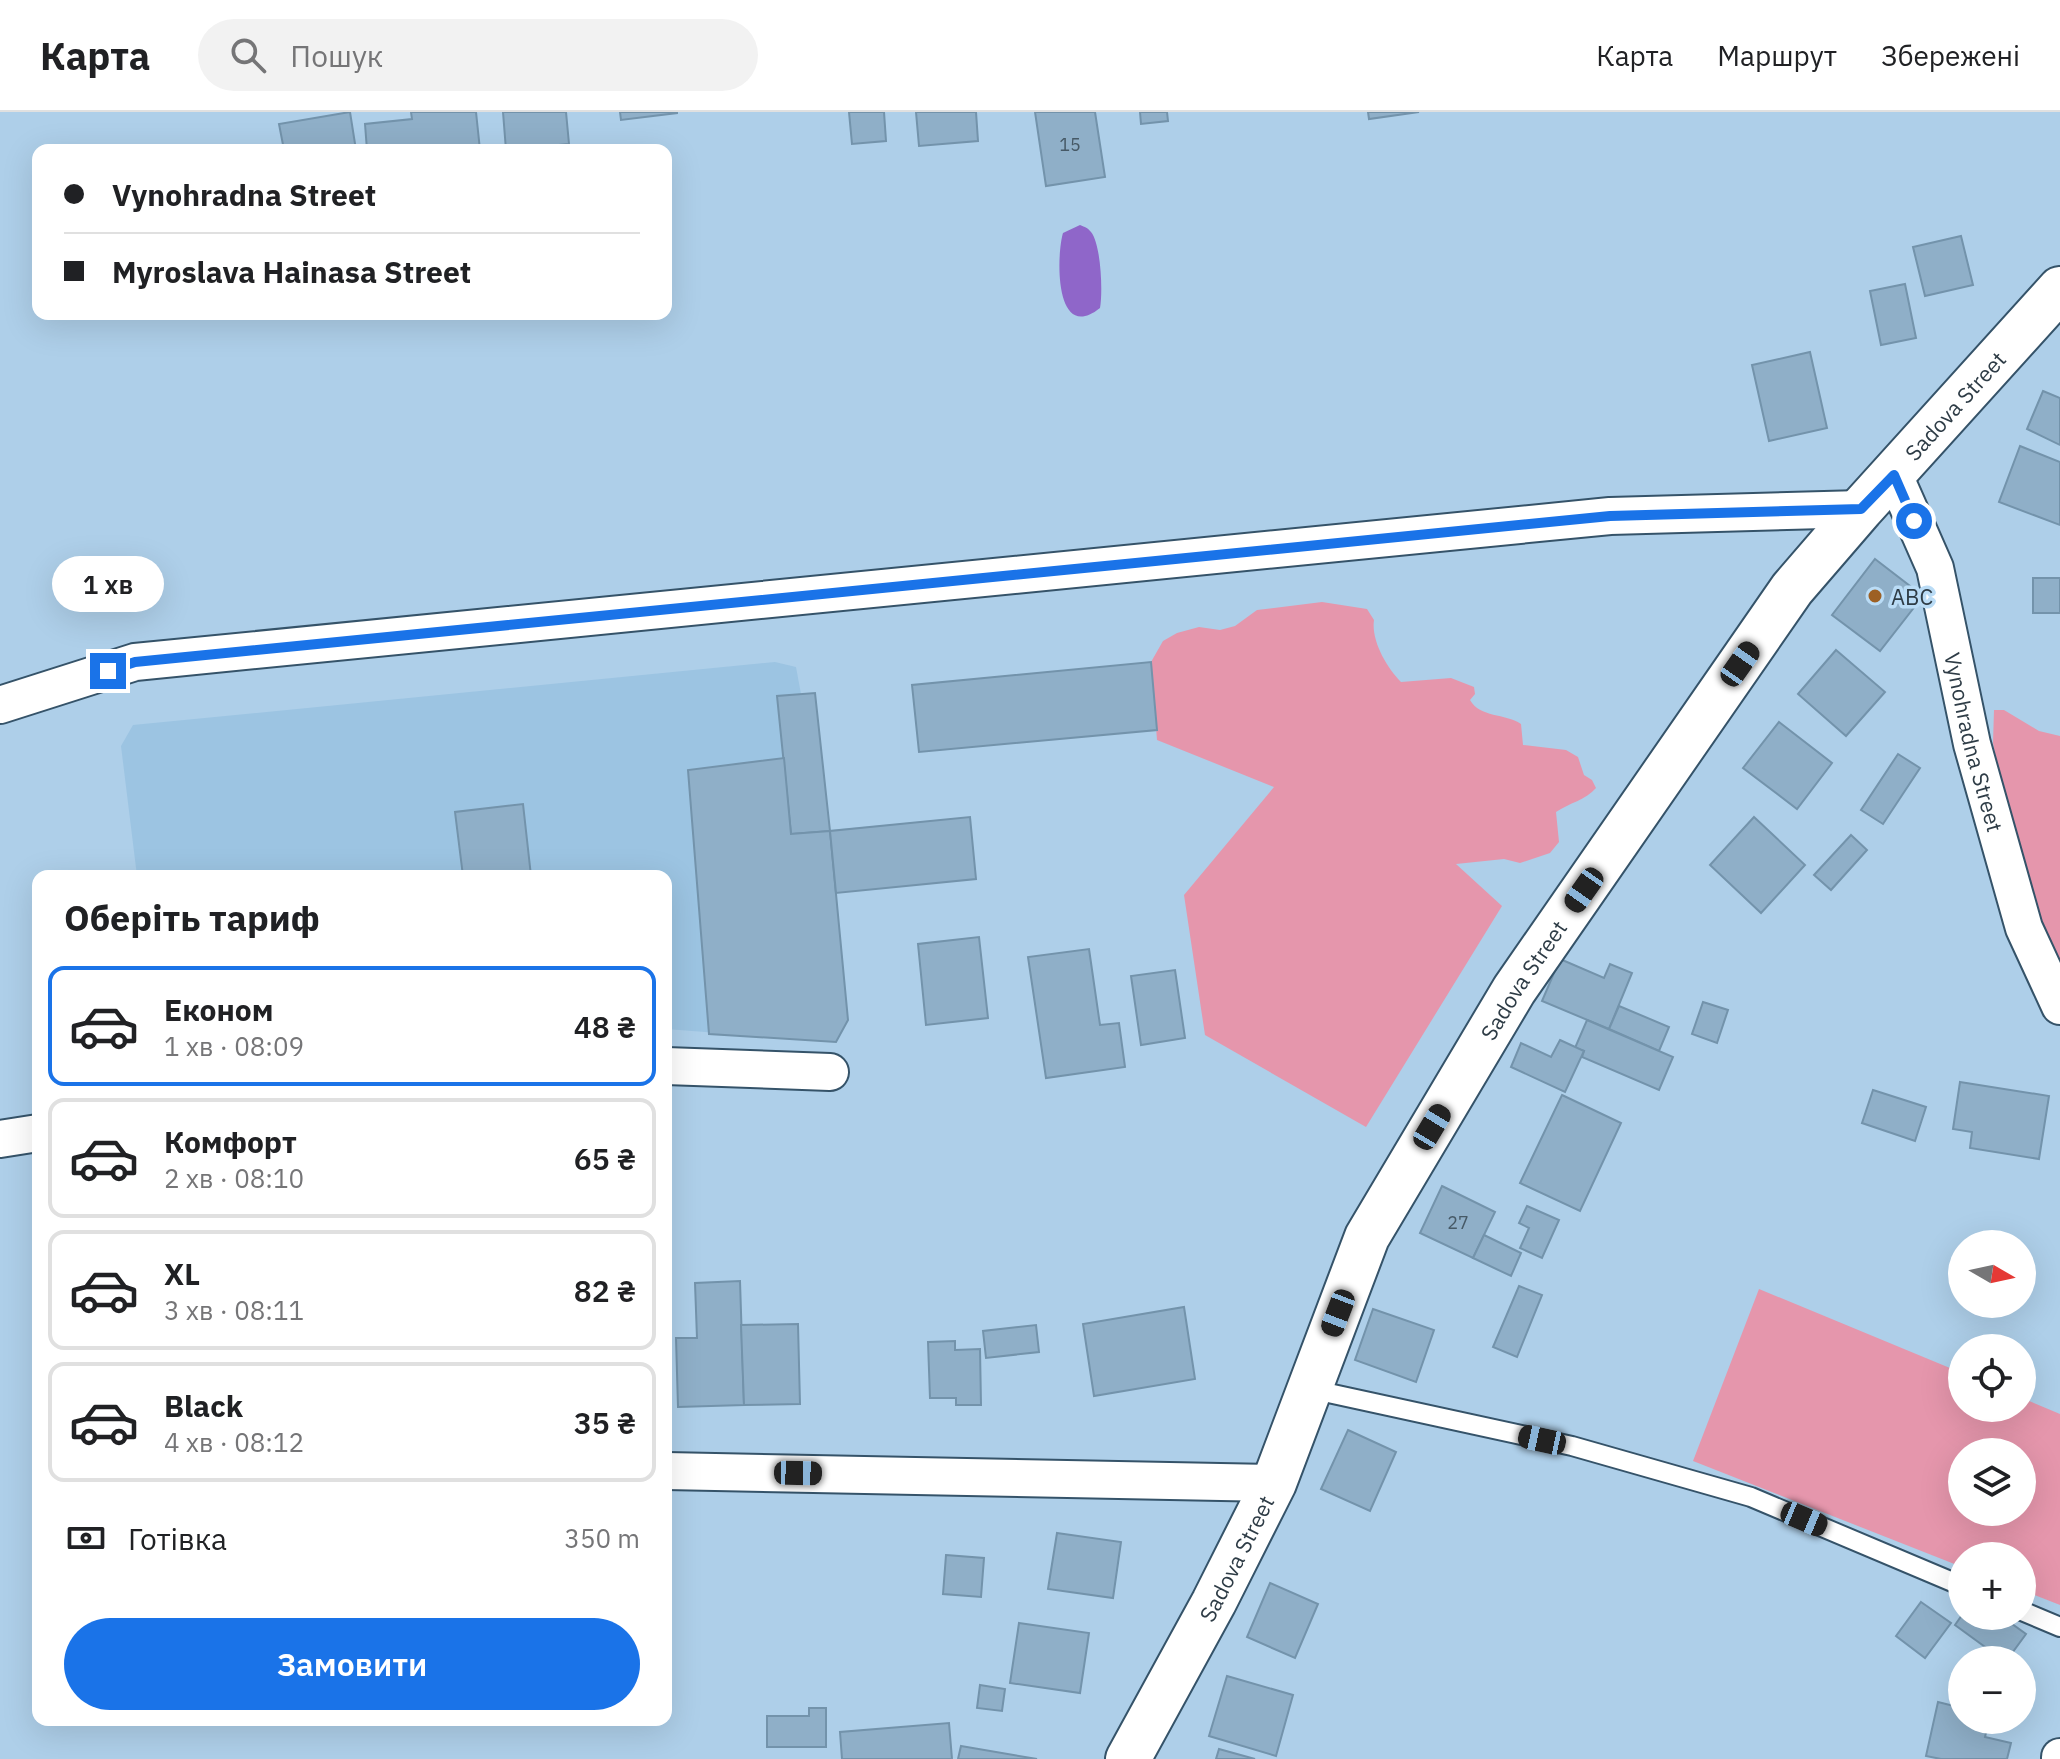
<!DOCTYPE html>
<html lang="uk">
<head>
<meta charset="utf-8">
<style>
  body { margin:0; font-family:"IBM Plex Sans",sans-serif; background:#f2f2f2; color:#202124; height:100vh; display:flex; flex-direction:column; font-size:30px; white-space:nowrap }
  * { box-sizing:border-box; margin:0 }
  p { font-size:26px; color:#757577 }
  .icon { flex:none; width:44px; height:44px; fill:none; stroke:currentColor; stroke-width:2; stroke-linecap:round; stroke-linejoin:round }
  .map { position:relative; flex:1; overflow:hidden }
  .details { position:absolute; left:32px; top:758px; width:640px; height:856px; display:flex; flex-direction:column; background:#fff; border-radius:16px; box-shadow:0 8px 32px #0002 }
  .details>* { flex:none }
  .guide { position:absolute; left:32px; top:32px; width:640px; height:176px; border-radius:16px; box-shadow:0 8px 32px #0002; display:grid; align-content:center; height:176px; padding:0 32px; background:#fff }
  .needle { width:52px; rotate:99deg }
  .buttons { position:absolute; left:1948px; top:1118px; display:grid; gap:16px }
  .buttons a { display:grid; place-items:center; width:88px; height:88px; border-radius:50%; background:#fff; box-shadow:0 8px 32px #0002; font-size:40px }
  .end { position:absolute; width:36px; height:36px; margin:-18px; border:10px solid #1a73e8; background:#fff; box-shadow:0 0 0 4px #fff }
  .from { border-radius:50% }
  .bubble { position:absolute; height:56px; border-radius:28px; background:#fff; box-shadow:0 8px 32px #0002; font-size:26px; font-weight:600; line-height:56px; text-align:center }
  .car { position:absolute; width:24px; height:48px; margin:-24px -12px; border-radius:10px; box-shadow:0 0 6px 2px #0007; background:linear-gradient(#222 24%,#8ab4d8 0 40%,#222 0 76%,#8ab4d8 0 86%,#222 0) }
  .guide b { display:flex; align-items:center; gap:28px; height:76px; font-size:30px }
  .guide b+b { border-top:2px solid #e0e0e0 }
  .guide i { width:20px; height:20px; background:#202124 }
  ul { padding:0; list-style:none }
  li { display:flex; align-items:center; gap:24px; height:120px; margin:0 16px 12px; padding:0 16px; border:4px solid #e0e0e0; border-radius:16px }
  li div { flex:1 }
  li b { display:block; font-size:30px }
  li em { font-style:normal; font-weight:600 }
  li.active { border-color:#1a73e8 }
  li>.icon { width:72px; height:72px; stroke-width:1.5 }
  h2 { padding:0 32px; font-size:36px; line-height:96px }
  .pay { display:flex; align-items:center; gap:20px; height:88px; padding:0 32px; font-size:30px }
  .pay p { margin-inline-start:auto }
  .action { display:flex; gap:16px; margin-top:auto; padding:16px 32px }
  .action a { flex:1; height:92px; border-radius:48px; background:#1a73e8; color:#fff; font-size:32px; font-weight:600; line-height:92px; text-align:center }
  header { display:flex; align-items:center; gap:48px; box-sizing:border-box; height:112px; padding:0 40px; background:#fff; border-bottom:2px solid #e0e0e0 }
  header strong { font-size:38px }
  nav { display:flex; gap:44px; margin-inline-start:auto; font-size:28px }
  .search { width:560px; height:72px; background:#f2f2f2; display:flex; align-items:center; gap:20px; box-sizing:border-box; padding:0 28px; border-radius:44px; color:#757577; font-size:30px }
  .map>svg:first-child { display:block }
</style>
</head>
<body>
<header>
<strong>Карта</strong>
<div class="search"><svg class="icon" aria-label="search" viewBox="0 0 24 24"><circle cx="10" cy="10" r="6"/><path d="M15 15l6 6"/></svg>Пошук</div>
<nav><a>Карта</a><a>Маршрут</a><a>Збережені</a></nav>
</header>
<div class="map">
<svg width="2060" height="1647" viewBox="0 0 2060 1647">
  <rect width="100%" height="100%" fill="#aecfe9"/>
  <!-- built -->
  <polygon fill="#9cc4e2" points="775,550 796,555 801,582 815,581 830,718 970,705 976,767 836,781 848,908 836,930 666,917 666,764 137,764 121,634 133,613"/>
  <!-- green -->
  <g fill="#e596ac" fill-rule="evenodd">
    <path d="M1322,490L1367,497L1374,508C1371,528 1386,555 1401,570L1451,566L1474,575L1475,582L1470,588C1480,606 1505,601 1521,612L1523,633L1566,638L1578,645L1584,663L1592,668L1596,676C1586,688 1569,691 1556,700L1559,730L1550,741L1520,751L1504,747L1456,752L1502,794L1366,1015L1205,923L1184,783L1274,675L1157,628L1151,550L1163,529L1177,521L1199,515L1220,518L1235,514L1257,498Z"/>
    <polygon points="1994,598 2004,598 2039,619 2060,624 2060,863 2041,826 2002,677 1993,631"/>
    <path d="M1759,1177L1962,1261V1296H2022V1286L2060,1302V1493L2022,1478V1444H1962V1455L1693,1349ZM2022,1340V1400H1962V1340Z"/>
  </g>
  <!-- water -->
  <path fill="#8f66c9" d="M1080,113C1085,115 1088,116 1091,120C1101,132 1103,180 1100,196C1055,232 1056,145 1063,121Z"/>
  <!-- building -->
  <g fill="#8fafc8" stroke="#7393ab" stroke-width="2">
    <polygon points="350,0 356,38 284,38 279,12"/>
    <polygon points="411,0 476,0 480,38 367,38 365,12 412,7"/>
    <polygon points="503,0 566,0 569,32 506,38"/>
    <polygon points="620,0 677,0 677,1 621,8"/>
    <polygon points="849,0 884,0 886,29 852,32"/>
    <polygon points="916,0 976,0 978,29 919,34"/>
    <polygon points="1035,0 1095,0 1105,65 1046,74"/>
    <polygon points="1140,0 1167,0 1168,9 1141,12"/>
    <polygon points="1368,0 1419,0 1369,7"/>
    <polygon points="1961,124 1973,173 1925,184 1913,135"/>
    <polygon points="1905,172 1916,226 1881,233 1870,179"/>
    <polygon points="1810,240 1827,316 1769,329 1752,253"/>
    <polygon points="2043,279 2060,286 2060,333 2027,317"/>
    <polygon points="2020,334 2060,350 2060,413 1999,390"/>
    <polygon points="1875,447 1923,484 1880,539 1832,503"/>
    <rect x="2033" y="466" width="27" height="35"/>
    <polygon points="1836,538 1885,580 1846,624 1798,582"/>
    <polygon points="1151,550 1157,618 919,640 912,573"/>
    <polygon points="815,581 830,719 791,722 777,584"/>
    <polygon points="1779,610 1832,651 1797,697 1743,656"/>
    <polygon points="1898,642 1920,656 1883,712 1861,698"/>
    <polygon points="784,646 791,722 830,719 848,908 836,930 709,922 688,658"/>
    <polygon points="523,692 531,764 463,764 455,700"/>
    <polygon points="970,705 976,767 836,781 830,719"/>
    <polygon points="1754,705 1805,753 1761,801 1710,753"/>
    <polygon points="1851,723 1867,738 1831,778 1814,763"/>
    <polygon points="979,825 988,906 926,913 918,832"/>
    <polygon points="1089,837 1100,913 1119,911 1125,955 1046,966 1028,845"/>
    <polygon points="1560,847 1604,866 1610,852 1632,861 1609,917 1542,889"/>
    <polygon points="1175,858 1185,926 1141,933 1131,864"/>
    <polygon points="1703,890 1728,898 1717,931 1692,922"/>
    <polygon points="1619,894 1669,915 1659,939 1609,917"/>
    <polygon points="1587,908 1673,945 1659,978 1582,945 1584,939 1575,936"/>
    <polygon points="1560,928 1584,939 1565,980 1511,955 1521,931 1551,945"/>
    <polygon points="1960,970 2049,984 2039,1047 1970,1036 1972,1020 1953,1017"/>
    <polygon points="1873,978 1926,995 1915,1029 1862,1011"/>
    <polygon points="1562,983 1621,1011 1580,1099 1520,1071"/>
    <polygon points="1442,1074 1495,1100 1473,1146 1420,1121"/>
    <polygon points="1527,1094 1559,1108 1542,1146 1520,1136 1529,1116 1519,1111"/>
    <polygon points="1484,1123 1521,1141 1511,1164 1473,1146"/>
    <polygon points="740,1169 744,1293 678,1295 676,1226 697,1226 695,1171"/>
    <polygon points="1519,1174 1542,1183 1517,1245 1493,1235"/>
    <polygon points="1184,1195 1195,1267 1094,1284 1083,1212"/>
    <polygon points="1373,1197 1434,1218 1416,1270 1355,1248"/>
    <polygon points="798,1212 800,1292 744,1293 741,1213"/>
    <polygon points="1036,1213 1039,1240 986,1246 983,1219"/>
    <polygon points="955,1229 955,1238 980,1237 981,1293 956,1293 956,1286 930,1286 928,1230"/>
    <polygon points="1348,1318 1396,1340 1370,1399 1321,1377"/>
    <polygon points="1057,1421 1121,1430 1113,1486 1048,1477"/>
    <polygon points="946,1443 984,1446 981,1485 943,1482"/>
    <polygon points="1270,1471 1318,1492 1295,1546 1247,1525"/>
    <polygon points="1921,1490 1951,1511 1925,1546 1896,1524"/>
    <polygon points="1962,1503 2001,1504 2026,1522 2007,1548 2003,1548 1955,1513"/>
    <polygon points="1019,1511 1089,1521 1080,1581 1010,1571"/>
    <polygon points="1227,1564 1293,1583 1276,1644 1209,1624"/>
    <polygon points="980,1573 1005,1577 1002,1599 977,1596"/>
    <polygon points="1938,1590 1962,1596 1962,1608 1989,1608 1985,1625 2011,1631 2007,1647 1941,1647 1926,1644"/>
    <polygon points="809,1596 826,1596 826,1635 767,1635 767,1604 809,1604"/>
    <polygon points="949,1611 952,1647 842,1647 840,1620"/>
    <polygon points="961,1634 1037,1647 958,1647"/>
    <polygon points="1219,1637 1255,1647 1216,1647"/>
  </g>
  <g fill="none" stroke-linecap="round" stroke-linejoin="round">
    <defs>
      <g id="lane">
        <polyline points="1310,1277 1572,1334 1751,1385 1962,1474"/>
        <polyline points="2022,1499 2060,1515"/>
      </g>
      <g id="street">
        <path id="s1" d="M1894,363L1935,456L1972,632L2024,816L2060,894"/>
        <polyline points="0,593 135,550 1610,404 1861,397"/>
        <polyline points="666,954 830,960"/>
        <polyline points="0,1027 38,1021"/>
        <polyline points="666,1359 1274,1371"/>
        <polyline points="2060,1647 2060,1645"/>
      </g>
      <g id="secondary">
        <path id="s2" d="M1128,1647L1214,1490L1274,1371L1367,1125L1514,878L1792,477L1861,397L2060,177"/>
      </g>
    </defs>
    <!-- lane casing -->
    <use href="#lane" stroke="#355369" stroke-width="22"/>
    <!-- street casing -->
    <use href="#street" stroke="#355369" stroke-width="40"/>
    <!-- secondary casing -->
    <use href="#secondary" stroke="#355369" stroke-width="48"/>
    <!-- lane -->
    <use href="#lane" stroke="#fff" stroke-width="18"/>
    <!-- street -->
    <use href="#street" stroke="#fff" stroke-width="36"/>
    <!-- secondary -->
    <use href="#secondary" stroke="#fff" stroke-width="44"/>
  </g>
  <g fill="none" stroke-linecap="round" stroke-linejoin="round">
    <!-- route -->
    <polyline stroke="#1a73e8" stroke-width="10" points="108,559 135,550 1610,404 1861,397 1894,363 1914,409"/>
  </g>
  <!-- markers -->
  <circle fill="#9d6024" stroke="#badcf6" stroke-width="3" cx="1875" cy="484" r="8"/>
  <g text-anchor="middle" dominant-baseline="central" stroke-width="7" stroke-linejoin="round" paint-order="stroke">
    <!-- number labels -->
    <g font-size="18" fill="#465966">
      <text x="1070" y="32">15</text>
      <text x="1458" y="1110">27</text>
    </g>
    <!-- street labels -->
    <g font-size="22" fill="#2e3c46" stroke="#badcf6">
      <text stroke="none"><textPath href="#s2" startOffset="1596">Sadova Street</textPath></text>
      <text stroke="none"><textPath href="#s1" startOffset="280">Vynohradna Street</textPath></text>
      <text stroke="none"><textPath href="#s2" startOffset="876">Sadova Street</textPath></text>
      <text stroke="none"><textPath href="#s2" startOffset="228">Sadova Street</textPath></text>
    </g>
    <!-- poi labels -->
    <g font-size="22" fill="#2e3c46" stroke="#badcf6" text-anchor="start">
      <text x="1891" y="484">ABC</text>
    </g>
  </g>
</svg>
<div class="buttons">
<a><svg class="needle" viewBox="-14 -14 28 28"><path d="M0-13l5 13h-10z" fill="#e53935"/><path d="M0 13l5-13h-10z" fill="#757577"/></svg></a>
<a><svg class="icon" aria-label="locate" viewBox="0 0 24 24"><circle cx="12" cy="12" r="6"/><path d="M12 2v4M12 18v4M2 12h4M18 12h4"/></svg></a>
<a><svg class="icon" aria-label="layers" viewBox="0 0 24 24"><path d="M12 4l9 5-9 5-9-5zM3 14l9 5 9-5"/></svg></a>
<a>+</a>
<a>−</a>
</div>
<i class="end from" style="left:1914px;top:409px"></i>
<i class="end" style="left:108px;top:559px"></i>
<div class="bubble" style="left:52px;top:444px;width:112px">1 хв</div>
<i class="car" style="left:1740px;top:552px;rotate:35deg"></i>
<i class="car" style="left:1584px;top:778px;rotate:215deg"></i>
<i class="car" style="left:1432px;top:1015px;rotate:31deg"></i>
<i class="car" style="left:1338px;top:1201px;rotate:201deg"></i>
<i class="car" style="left:1542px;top:1328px;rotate:282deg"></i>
<i class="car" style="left:798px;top:1361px;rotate:91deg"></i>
<i class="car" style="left:1804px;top:1407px;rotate:113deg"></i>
<div class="guide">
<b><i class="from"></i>Vynohradna Street</b>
<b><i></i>Myroslava Hainasa Street</b>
</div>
<section class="details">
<h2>Оберіть тариф</h2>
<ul>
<li class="active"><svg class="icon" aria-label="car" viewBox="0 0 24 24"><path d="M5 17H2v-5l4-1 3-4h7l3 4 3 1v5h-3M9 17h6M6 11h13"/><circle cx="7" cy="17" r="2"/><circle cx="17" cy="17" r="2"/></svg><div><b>Економ</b><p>1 хв · 08:09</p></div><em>48 ₴</em></li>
<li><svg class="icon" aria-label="car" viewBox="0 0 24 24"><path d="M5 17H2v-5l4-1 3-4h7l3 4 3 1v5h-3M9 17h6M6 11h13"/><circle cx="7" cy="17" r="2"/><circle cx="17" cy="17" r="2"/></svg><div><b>Комфорт</b><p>2 хв · 08:10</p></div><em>65 ₴</em></li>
<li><svg class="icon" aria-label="car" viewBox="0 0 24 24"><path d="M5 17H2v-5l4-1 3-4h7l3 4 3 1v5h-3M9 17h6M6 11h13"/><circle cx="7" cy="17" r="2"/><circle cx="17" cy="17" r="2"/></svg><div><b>XL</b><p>3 хв · 08:11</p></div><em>82 ₴</em></li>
<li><svg class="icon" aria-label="car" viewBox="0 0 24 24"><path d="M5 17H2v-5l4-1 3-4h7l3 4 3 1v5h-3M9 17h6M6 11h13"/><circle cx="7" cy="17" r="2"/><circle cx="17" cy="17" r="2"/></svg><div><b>Black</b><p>4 хв · 08:12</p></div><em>35 ₴</em></li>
</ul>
<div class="pay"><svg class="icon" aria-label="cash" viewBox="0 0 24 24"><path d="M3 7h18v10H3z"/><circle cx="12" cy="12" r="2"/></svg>Готівка<p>350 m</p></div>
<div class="action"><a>Замовити</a></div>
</section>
</div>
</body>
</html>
